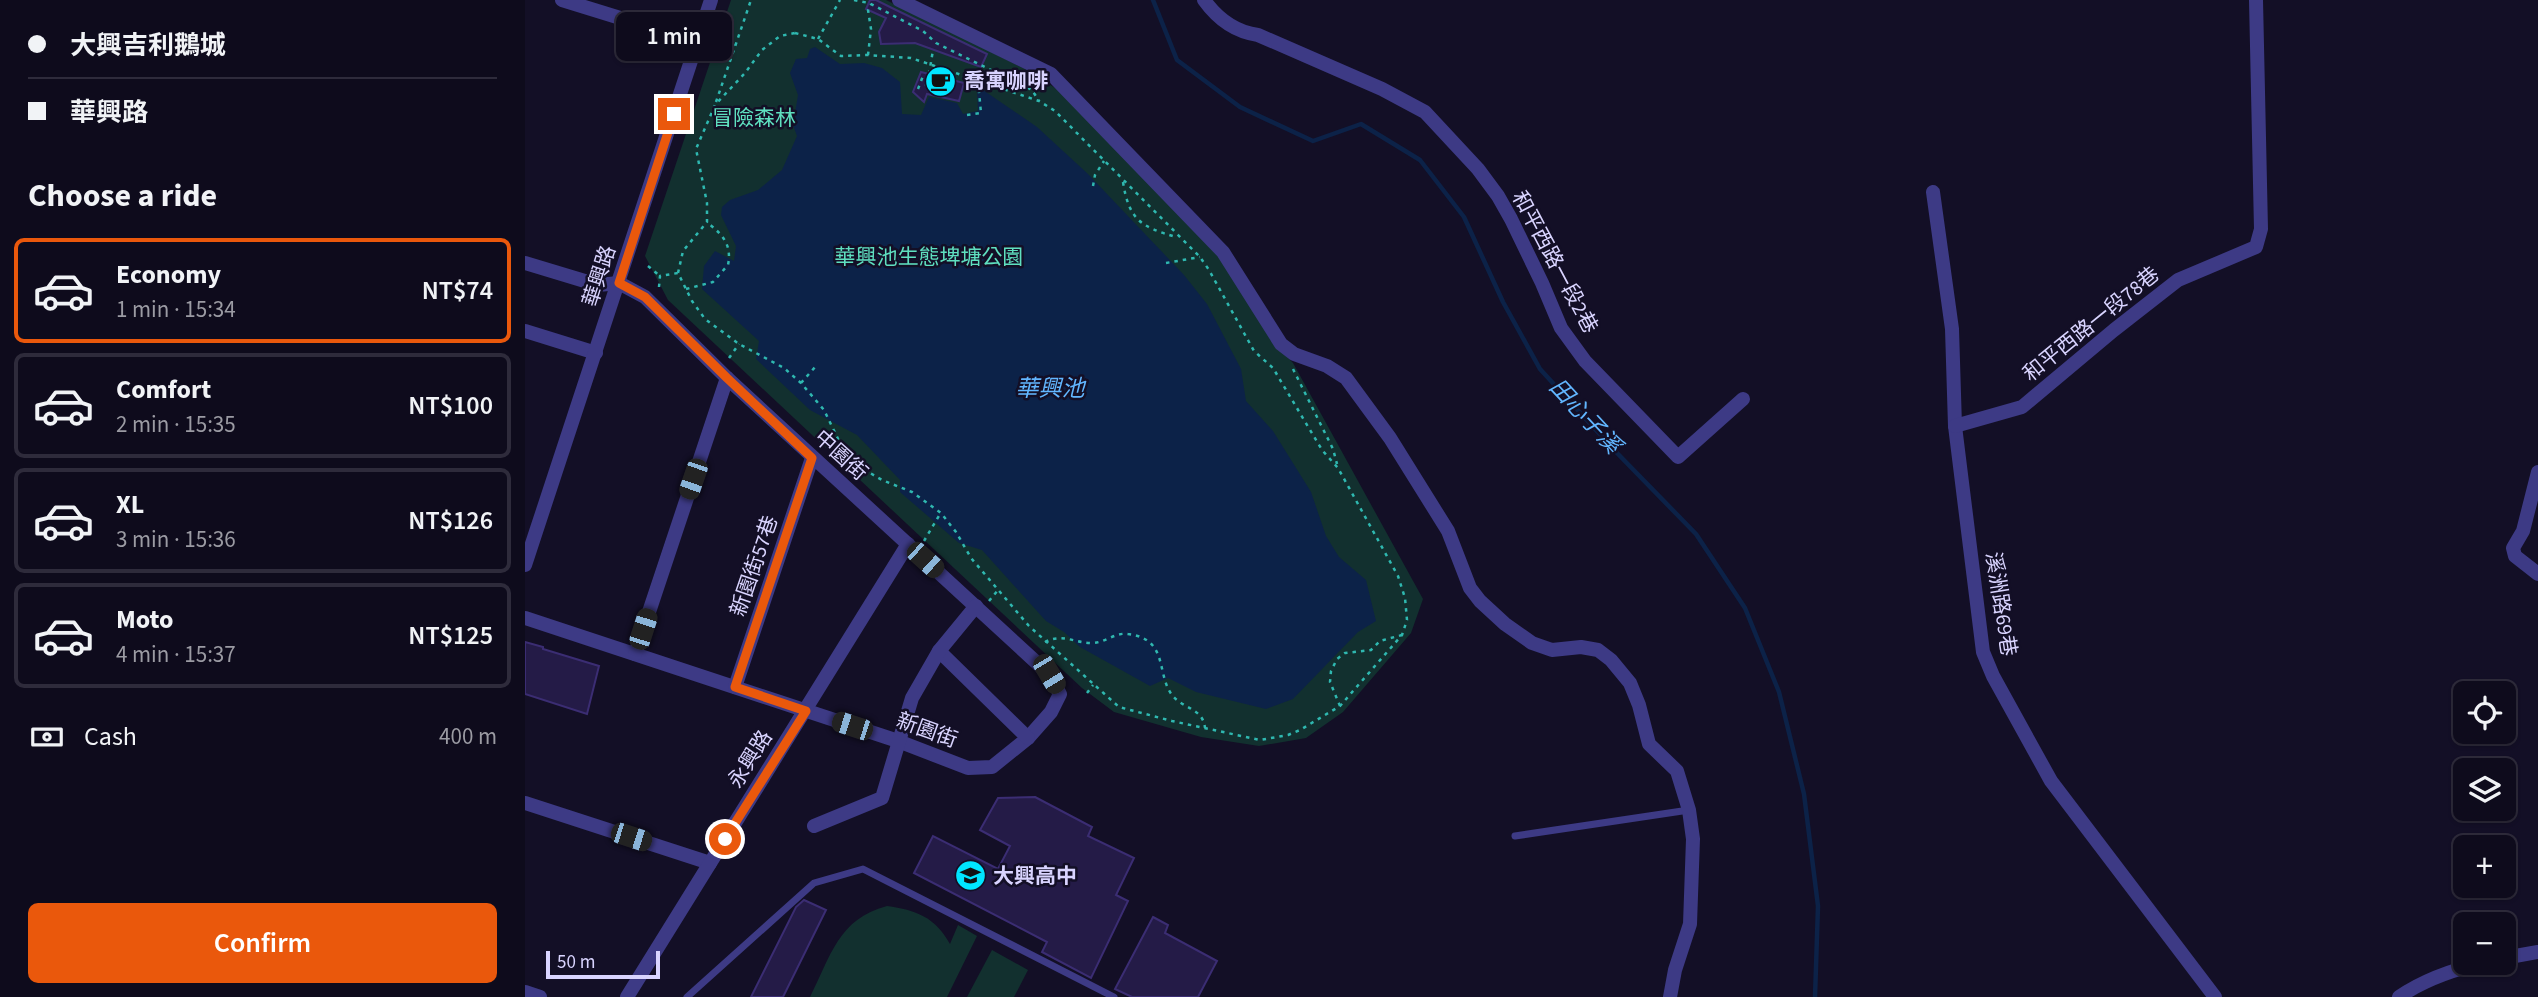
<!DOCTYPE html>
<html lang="en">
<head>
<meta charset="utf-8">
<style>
  body { margin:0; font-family:"Source Sans 3","Noto Sans TC",sans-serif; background:#1c1929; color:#f1f3f6; height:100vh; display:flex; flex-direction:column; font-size:26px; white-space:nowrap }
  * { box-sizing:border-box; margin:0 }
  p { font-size:23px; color:#9b9ba3 }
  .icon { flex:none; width:38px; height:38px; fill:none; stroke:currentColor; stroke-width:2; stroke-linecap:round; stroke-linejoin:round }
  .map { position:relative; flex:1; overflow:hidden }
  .drawer { display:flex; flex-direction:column; background:#0e0b1c; width:525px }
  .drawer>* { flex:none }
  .banner { display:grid; align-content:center; height:154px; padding:0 28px; background:#0e0b1c }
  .controls { position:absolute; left:1928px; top:681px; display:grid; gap:14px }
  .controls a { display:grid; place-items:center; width:63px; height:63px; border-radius:10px; background:#0e0b1c; box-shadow:0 2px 5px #0004,0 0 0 2px #2e2b3b; font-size:35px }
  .scale { position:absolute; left:21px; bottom:18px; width:114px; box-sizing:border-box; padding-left:7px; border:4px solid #d9d4ff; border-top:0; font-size:19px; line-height:24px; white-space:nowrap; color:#d9d4ff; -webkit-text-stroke:5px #130f26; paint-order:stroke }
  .end { position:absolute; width:32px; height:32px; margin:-16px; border:9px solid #ea580c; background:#fff; box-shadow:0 0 0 4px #fff }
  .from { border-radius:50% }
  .bubble { position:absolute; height:49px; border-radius:10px; background:#0e0b1c; box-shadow:0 2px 5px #0004,0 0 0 2px #2e2b3b; font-size:23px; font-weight:600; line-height:49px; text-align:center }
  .car { position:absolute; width:21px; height:42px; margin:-21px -10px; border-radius:9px; box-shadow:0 0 5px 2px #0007; background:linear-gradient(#222 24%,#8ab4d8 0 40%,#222 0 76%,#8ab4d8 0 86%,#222 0) }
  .banner b { display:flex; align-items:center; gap:24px; height:66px; font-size:26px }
  .banner b+b { border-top:2px solid #2e2b3b }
  .banner i { width:18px; height:18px; background:#f1f3f6 }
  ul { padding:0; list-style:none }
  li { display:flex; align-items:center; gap:21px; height:105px; margin:0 14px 10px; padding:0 14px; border:4px solid #2e2b3b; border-radius:10px }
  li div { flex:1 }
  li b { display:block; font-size:26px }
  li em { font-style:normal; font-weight:600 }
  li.current { border-color:#ea580c }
  li>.icon { width:63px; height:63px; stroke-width:1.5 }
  h2 { padding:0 28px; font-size:32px; line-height:84px }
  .pay { display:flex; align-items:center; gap:18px; height:77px; padding:0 28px; font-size:26px }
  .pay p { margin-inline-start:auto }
  .action { display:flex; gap:14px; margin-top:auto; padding:14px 28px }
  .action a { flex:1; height:80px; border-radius:10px; background:#ea580c; color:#fff; font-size:28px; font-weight:600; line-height:80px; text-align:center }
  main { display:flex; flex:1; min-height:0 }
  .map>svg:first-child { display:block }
</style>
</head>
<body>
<main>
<section class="drawer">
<div class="banner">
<b><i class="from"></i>大興吉利鵝城</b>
<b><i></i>華興路</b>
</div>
<h2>Choose a ride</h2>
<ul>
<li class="current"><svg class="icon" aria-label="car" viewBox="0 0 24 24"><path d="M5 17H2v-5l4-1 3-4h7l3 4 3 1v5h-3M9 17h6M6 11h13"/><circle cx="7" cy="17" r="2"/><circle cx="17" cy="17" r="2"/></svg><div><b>Economy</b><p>1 min · 15:34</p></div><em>NT$74</em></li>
<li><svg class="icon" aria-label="car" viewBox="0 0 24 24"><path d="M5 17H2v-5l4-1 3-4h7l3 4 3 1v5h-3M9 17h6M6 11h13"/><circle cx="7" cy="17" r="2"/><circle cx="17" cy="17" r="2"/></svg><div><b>Comfort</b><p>2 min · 15:35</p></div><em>NT$100</em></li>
<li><svg class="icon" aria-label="car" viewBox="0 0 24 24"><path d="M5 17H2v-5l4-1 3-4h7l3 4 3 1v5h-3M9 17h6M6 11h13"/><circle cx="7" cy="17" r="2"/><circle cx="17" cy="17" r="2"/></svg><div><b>XL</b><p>3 min · 15:36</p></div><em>NT$126</em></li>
<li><svg class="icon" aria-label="car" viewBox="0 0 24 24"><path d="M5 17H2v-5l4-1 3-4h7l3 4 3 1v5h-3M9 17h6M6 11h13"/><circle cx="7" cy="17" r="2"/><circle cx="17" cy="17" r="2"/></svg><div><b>Moto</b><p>4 min · 15:37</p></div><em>NT$125</em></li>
</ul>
<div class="pay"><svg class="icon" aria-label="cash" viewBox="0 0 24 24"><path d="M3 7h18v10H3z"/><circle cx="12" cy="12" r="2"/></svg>Cash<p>400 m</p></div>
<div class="action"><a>Confirm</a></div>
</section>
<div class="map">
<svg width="2013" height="997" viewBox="0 0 2013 997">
  <rect width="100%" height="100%" fill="#130f26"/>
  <!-- green -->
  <g fill="#12302f">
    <polygon points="206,0 361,0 500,69 538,93 692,250 746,340 768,363 898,599 886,633 818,712 781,738 734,746 676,737 589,712 557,688 143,300 120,256"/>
    <path d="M362,906C391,910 410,917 425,944L433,925L452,936L422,997H285C306,956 313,919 362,906Z"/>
    <polygon points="467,950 503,970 489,997 442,997"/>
  </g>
  <!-- water -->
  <polygon fill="#0c2248" points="290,47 315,64 339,63 357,68 375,82 377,114 396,115 404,97 432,103 438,114 453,111 452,90 458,90 512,127 563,174 659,275 682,304 716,369 721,401 748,431 786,492 801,536 814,557 841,580 851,621 833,632 768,699 741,709 671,692 643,678 625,686 555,647 539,632 521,621 457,550 434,543 375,492 375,480 332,435 285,410 231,359 234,341 177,289 179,266 190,251 209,261 211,246 196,215 197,207 205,200 233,190 257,170 272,136 268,125 273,95 265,73 271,59 282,58 285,49"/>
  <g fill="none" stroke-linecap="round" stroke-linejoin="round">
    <!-- stream -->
    <polyline stroke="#0c2248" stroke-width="4.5" points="628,0 652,60 715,107 788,141 836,124 895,160 939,217 978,302 1015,369 1093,454 1171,534 1220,608 1254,692 1279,794 1293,906 1290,997"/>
  </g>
  <!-- building -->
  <g fill="#241b47" stroke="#3b2d73" stroke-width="2">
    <polygon points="345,0 351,0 367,8 462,54 456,67 390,43 356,44 354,32 361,18 341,9"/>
    <polygon points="396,72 439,83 434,101 402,94 399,102 388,92"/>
    <polygon points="0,642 18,647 18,649 74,666 62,714 0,694"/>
    <polygon points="510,797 567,827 563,836 609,858 591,895 603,901 566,978 517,952 522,942 389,873 408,836 473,869 485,846 455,830 473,798"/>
    <polygon points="279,900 301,910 258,997 226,997 271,907"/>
    <polygon points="628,917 643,925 640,933 692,961 673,997 607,997 590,989"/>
  </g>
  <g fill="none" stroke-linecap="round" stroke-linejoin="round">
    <!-- path -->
    <g stroke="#2fb8b0" stroke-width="2.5" stroke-dasharray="3.5 5" stroke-linecap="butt">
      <polyline points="329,0 344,3 398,31 411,43 507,90 514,101"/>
      <polygon points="270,33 293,39 316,56 343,55 386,58 514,101 530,111 675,257 684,270 729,351 748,368 797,450 813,468 873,576 880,598 882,620 877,635 815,706 775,730 763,735 735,740 647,721 594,707 504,626 446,558 431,532 416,513 387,492 357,480 340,470 316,445 299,410 276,383 259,368 214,344 180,319 167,301 153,273 158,251 182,222 182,203 171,149 190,105 220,73 237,50 255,36"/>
      <polyline points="194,38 210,45"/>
      <polyline points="293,39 315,0"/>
      <polyline points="343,55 346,29 343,10 346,4"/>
      <polyline points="404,74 401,85 430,91"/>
      <polyline points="393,89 398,76 403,77"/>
      <polyline points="191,102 226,0"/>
      <polyline points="442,115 456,113 454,92"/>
      <path d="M598,182C604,220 616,227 651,237"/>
      <polyline points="568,186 570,175 579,161"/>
      <polyline points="641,263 675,257"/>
      <polyline points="123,266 135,276"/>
      <polyline points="134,287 135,276 153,273"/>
      <path d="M161,289L188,282L203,265C207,245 198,235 183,223"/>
      <polyline points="204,358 214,344"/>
      <polyline points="768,369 808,449 812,464"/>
      <polyline points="276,383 291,366"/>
      <polyline points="399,541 415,514"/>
      <polyline points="464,601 473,590"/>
      <path d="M520,642C538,633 549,643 567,643C580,643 590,632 603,634C644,639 631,674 647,695C658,709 678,708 680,728"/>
      <polyline points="562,693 568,685"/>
      <polyline points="815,706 805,682 806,671 812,659 820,653 846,650 855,641 877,635"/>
    </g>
    <!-- service -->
    <g stroke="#3d3a85" stroke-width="7">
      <polyline points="990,836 1164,810"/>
      <polyline points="162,997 289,883 338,869 589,997"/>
    </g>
    <!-- minor -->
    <g stroke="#3d3a85" stroke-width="14">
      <polyline points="37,0 173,42"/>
      <polyline points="374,0 526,74 698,252 756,344 769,354 802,366 821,378 865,438 923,531 945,588 955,601 980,624 1007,643 1027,650 1056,647 1073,650 1086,660 1105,683 1114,705 1124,744 1152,771 1164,810 1168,839 1165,924 1150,970 1145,997"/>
      <path d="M679,0C692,18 710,32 733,35L857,89L900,112L953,169L973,196L986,219L1017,283L1036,328L1060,361L1153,457L1218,399"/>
      <polyline points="1408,192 1427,329 1430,426 1458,652 1468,676 1526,781 1690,997"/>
      <polyline points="0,263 73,285 94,283 120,297 202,378 524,674 535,694 526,712 503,738 467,767 443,768 373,741 0,618"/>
      <polyline points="0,331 71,353"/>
      <polyline points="1430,426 1497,407 1589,330 1653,280 1731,247 1736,229 1731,0"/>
      <polyline points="2013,472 1998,531 1988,548 1990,556 2013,574"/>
      <polyline points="0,565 186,0"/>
      <polyline points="414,651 503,738"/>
      <polyline points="110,654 202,378"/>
      <polyline points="210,687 287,458"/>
      <polyline points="0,803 185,863"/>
      <polyline points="289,826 357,798 387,698 414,651 451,606"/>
      <polyline points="1979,958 2013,952"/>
      <polyline points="0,992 15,997"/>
      <polyline points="102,997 383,544"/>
      <path d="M1874,997C1900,979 1930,969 1961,962"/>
    </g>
    <!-- path-bridge -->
    <polyline stroke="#2fb8b0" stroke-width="2.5" stroke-dasharray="3.5 5" stroke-linecap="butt" points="404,74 408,50"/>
  </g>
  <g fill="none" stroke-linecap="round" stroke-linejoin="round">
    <!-- route -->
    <polyline stroke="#ea580c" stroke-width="9" points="149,114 94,283 120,297 202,378 287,458 210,687 281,711 200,839"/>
  </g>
  <!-- icons -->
  <defs>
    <symbol id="cafe-disc" viewBox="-11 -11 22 22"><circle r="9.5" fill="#00e5ff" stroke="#130f26"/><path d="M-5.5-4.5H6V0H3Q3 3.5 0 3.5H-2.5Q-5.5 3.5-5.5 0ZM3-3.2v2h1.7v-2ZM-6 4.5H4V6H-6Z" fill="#111"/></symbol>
    <symbol id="school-disc" viewBox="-11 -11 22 22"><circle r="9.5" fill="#00e5ff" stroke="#130f26"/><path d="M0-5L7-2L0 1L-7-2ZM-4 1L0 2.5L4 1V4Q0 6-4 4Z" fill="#111"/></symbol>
  </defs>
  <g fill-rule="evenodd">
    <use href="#cafe-disc" x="398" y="64" width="35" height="35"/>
    <use href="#school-disc" x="428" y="858" width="35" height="35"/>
  </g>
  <g text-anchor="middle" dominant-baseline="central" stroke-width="5" stroke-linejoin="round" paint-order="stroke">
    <!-- poi labels -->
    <g font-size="21" font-weight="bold" fill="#d9d4ff" stroke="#130f26" text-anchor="start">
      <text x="439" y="81">喬寓咖啡</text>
      <text x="468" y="876">大興高中</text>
    </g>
    <!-- park labels -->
    <g font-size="21" fill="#5fe0c0" stroke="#130f26">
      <text x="229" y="118">冒險森林</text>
      <text x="404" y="257">華興池生態埤塘公園</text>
    </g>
    <!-- street labels -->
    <g font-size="21" fill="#d9d4ff" stroke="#130f26">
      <text transform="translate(1030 262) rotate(62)">和平西路一段2巷</text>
      <text transform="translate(74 276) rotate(-72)">華興路</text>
      <text transform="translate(1566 324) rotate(-39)">和平西路一段78巷</text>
      <text transform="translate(316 455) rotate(42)">中園街</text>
      <text transform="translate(229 566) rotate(-71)">新園街57巷</text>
      <text transform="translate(1476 604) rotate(81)">溪洲路69巷</text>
      <text transform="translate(402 730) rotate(20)">新園街</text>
      <text transform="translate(225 759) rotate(-58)">永興路</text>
    </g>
    <!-- water labels -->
    <g font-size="23" font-style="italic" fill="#62b6ff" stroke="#130f26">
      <text x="525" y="388">華興池</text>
      <text transform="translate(1060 416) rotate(47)">田心子溪</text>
    </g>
  </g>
</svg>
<div class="controls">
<a><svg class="icon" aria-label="locate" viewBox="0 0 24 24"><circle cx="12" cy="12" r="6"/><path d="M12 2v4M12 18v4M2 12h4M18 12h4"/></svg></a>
<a><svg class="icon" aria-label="layers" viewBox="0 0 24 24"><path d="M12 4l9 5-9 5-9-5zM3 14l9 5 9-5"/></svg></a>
<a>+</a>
<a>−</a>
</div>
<div class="scale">50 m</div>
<i class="end from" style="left:200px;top:839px"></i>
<i class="end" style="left:149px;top:114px"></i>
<div class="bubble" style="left:91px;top:12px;width:116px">1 min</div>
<i class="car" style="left:168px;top:479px;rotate:199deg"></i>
<i class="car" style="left:400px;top:560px;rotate:132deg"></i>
<i class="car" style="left:118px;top:629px;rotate:18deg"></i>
<i class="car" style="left:524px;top:674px;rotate:149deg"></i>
<i class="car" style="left:327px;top:726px;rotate:288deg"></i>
<i class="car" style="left:106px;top:837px;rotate:108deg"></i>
</div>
</main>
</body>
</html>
